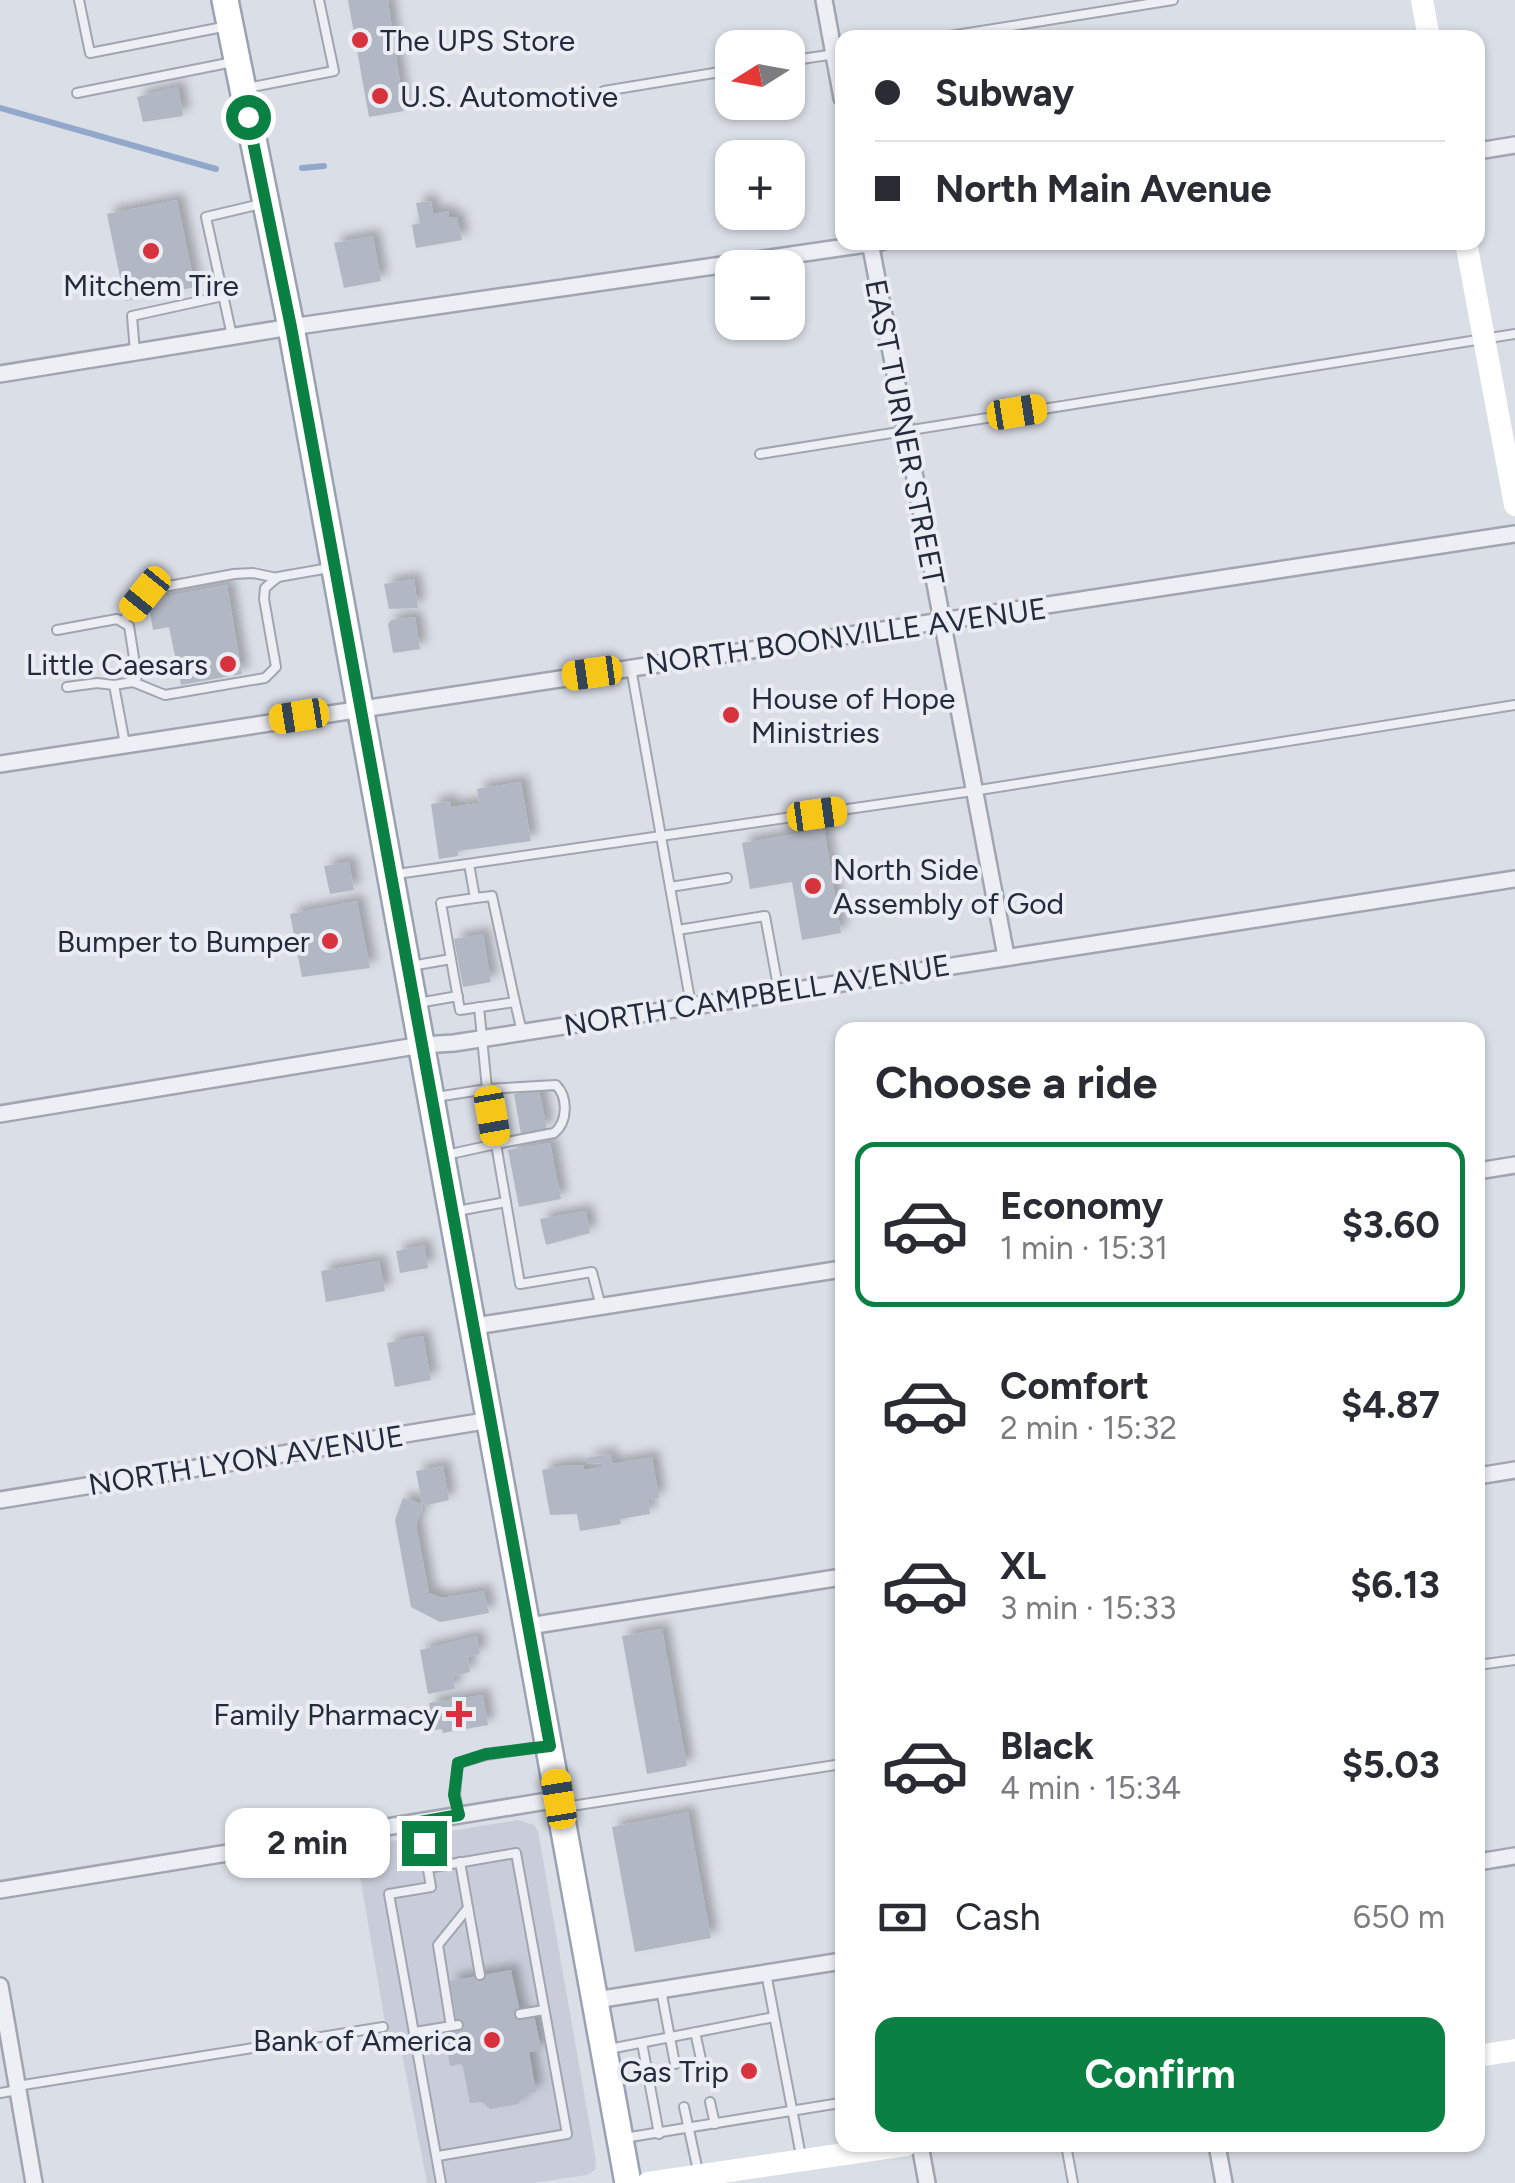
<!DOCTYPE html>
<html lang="en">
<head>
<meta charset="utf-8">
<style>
  body { margin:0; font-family:Figtree,sans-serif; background:#f2f2f3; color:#2b2b33; height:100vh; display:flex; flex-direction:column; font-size:38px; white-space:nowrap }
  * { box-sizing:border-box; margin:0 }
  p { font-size:32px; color:#7c7c81 }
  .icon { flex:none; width:55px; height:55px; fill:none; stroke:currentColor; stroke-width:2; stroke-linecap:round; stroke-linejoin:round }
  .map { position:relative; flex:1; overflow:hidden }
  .details { position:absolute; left:835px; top:1022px; width:650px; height:1130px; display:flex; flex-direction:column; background:#fff; border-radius:20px; box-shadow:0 2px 8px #0004 }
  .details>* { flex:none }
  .guide { position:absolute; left:835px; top:30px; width:650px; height:220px; border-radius:20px; box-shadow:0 2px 8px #0004; display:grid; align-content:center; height:220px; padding:0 40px; background:#fff }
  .needle { width:65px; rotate:259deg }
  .fabs { position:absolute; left:715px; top:30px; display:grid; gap:20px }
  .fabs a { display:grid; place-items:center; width:90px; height:90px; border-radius:20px; background:#fff; box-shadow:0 2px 8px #0004; font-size:50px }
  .end { position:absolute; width:45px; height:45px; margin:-22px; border:12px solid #0b8043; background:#fff; box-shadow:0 0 0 5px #fff }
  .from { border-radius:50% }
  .bubble { position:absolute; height:70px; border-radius:20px; background:#fff; box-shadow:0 2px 8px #0004; font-size:32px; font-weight:700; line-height:70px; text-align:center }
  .car { position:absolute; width:30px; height:60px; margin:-30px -15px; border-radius:12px; box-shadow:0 0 8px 2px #0007; background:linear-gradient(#f5c518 24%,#345 0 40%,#f5c518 0 76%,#345 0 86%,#f5c518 0) }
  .guide b { display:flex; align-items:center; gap:35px; height:95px; font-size:38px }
  .guide b+b { border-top:2px solid #e1e1e2 }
  .guide i { width:25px; height:25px; background:#2b2b33 }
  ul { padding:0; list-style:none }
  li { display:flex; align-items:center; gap:30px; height:165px; margin:0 20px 15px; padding:0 20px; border:5px solid transparent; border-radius:20px }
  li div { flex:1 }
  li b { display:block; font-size:38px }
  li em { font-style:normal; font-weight:700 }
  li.on { border-color:#0b8043 }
  li>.icon { width:90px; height:90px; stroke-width:1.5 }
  h2 { padding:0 40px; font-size:45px; line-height:120px }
  .pay { display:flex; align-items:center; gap:25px; height:110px; padding:0 40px; font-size:38px }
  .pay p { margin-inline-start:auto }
  .button { display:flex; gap:20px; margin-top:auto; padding:20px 40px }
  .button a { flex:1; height:115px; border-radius:20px; background:#0b8043; color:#fff; font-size:40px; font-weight:700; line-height:115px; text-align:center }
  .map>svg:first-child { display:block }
</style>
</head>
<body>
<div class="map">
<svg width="1515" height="2183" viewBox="0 0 1515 2183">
  <defs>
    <filter id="shadow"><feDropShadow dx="7" dy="-7" stdDeviation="5" flood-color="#0004"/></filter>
  </defs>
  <rect width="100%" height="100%" fill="#dadee6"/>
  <!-- built -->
  <polygon fill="#c8cdd9" points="518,1820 534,1825 538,1831 596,2161 595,2170 587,2175 533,2183 427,2183 398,2033 387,2034 355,1847"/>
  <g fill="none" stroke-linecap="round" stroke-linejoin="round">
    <!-- stream -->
    <g stroke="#92a8ca" stroke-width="6">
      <polyline points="0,108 216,169"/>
      <polyline points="302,168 324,166"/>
    </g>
  </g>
  <!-- building -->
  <g fill="#b1b7c3" filter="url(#shadow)">
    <polygon points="348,0 388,0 404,111 369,117"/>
    <polygon points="178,87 183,116 143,122 137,97"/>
    <polygon points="177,200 195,287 125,301 107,214"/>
    <polygon points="431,201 433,214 448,211 449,218 457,217 462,240 416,248 412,225 420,223 416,203"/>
    <polygon points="373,236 381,281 344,288 334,243"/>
    <polygon points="414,579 418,608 389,609 384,584"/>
    <polygon points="227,585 242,674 181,685 169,627 153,630 148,600"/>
    <polygon points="415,617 420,649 393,653 388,624 391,620"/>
    <polygon points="521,782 531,841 458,851 458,856 439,859 431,804 451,801 451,807 479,803 477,789"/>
    <polygon points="824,829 841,933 802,940 792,882 750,889 742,843"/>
    <polygon points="349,862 354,890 330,894 324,866"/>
    <polygon points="357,901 370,968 302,977 290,914"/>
    <polygon points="483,934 491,982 463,987 454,939"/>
    <polygon points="539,1090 547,1129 521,1134 514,1094"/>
    <polygon points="550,1143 561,1199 519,1207 508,1150"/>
    <polygon points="586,1211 590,1233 546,1245 540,1219"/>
    <polygon points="424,1245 428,1268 400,1273 396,1251"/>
    <polygon points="379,1261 385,1291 326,1302 321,1271"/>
    <polygon points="423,1336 431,1380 395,1387 387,1343"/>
    <polygon points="610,1454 612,1464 652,1457 659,1498 648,1500 650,1514 620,1519 621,1524 580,1531 577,1514 550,1515 542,1470 567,1465 583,1466 584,1470 603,1467 602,1463 588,1464 586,1458"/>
    <polygon points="443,1466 449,1500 423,1506 416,1525 429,1593 442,1598 484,1591 489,1613 440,1622 411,1607 395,1520 403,1498 422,1504 416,1471"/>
    <polygon points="662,1629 687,1766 647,1774 622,1636"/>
    <polygon points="477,1636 480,1654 468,1657 470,1672 453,1676 455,1689 428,1694 420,1650"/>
    <polygon points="483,1695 488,1725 443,1733 442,1729 434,1730 429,1703"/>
    <polygon points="688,1812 711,1938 635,1952 612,1827"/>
    <polygon points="511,1970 521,2017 534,2015 541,2050 529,2052 536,2092 525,2094 518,2104 490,2109 482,2102 470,2103 463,2067 461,2064 450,2066 444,2031 458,2028 450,1981"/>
  </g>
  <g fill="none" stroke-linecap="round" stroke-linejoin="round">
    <defs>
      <g id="lane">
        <polyline points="79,0 90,53 228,26"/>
        <polyline points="937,38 1173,0"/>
        <polyline points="788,61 842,53"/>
        <polyline points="247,88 334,71 319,0"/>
        <polyline points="604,91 732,70"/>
        <polyline points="77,93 233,62"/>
        <polyline points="232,336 206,217 261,204"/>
        <polyline points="135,352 132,316 223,296"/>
        <polyline points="760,454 1515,334"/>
        <polyline points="123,621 145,594 158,588 234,574 253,573 277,578"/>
        <polyline points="57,630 117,619 129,626 137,677 133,682 114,685 125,744"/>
        <polyline points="631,668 691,1005"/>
        <polyline points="133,682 165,695 265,678 276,667 264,599 265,588 278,577 329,568"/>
        <polyline points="67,687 97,683 114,685"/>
        <polyline points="469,864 475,898 441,903 460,1010 515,1002 522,1032"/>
        <polyline points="397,874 973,791 1515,705"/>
        <polyline points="670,887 727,878"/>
        <polyline points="475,898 492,896 515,1002"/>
        <polyline points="678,930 765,916 779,992"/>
        <polyline points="411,966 451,959"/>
        <polyline points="418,1003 458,996"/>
        <path d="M436,1097L487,1089L496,1144L554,1133C568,1122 568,1097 556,1085L487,1089L479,1007"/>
        <polyline points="446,1155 496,1144 506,1202"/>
        <polyline points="457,1211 506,1202 520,1284 592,1272 601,1307"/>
        <polyline points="1478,1665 1515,1660"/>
        <polyline points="565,1807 842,1764"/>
        <polyline points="459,1815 455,1795 458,1763 486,1755 544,1746"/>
        <polyline points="420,1822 431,1887 389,1894 441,2183"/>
        <polyline points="460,1862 480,1975"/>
        <polyline points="428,1868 516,1853 567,2134 438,2156"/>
        <polyline points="766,1973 801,2156"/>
        <polyline points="661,1990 675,2064"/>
        <polyline points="520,2014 544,2010"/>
        <polyline points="451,2026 438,1945 468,1908"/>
        <polyline points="415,2032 458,2025"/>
        <polyline points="695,2032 701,2059"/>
        <polyline points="642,2043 659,2134"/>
        <polyline points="609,2049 774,2017"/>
        <polyline points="17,2086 383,2027"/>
        <polyline points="0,2093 18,2090"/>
        <polyline points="710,2102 715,2124"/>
        <polyline points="684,2107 698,2171"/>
        <polyline points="624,2138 840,2103 842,2117"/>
        <polyline points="1066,2145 1073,2183"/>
      </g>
      <g id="street">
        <polyline points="824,0 842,98"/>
        <polyline points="1478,151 1515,145"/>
        <polyline points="870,242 1006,956"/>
        <polyline points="0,374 291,327 881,242"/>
        <polyline points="0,764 1515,534"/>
        <polyline points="0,1114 422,1045 454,1043 1515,879"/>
        <polyline points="1478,1171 1515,1165"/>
        <polyline points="475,1326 842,1269"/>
        <polyline points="1478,1476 1515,1470"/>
        <polyline points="0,1500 491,1420"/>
        <polyline points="529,1626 842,1577"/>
        <polyline points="1478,1862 1515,1856"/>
        <polyline points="0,1890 559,1799"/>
        <polyline points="0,1986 34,2183"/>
        <polyline points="596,2000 842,1961"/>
        <polyline points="920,2145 927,2183"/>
        <polyline points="1217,2145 1224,2183"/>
      </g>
      <polyline id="primary" points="225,0 291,327 628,2183"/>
    </defs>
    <!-- lane casing -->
    <use href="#lane" stroke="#a0a5b0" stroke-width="12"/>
    <!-- street casing -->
    <use href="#street" stroke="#a0a5b0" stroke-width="20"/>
    <!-- primary casing -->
    <use href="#primary" stroke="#99a1b3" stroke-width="30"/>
    <!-- lane -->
    <use href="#lane" stroke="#edeff5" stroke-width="8"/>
    <!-- street -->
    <use href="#street" stroke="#edeff5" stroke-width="15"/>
    <!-- secondary -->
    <g stroke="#fff" stroke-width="22">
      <polyline points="1422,0 1429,38"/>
      <polyline points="1466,242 1515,505"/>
      <polyline points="1478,2056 1515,2050"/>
      <polyline points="648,2183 906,2145"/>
    </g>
    <!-- primary -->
    <use href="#primary" stroke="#fff" stroke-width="25"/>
  </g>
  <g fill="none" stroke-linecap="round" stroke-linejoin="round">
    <!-- route -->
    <polyline stroke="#0b8043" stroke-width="12" points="248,117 291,327 550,1746 486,1754 458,1763 454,1795 459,1815 420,1822 424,1843"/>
  </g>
  <!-- markers -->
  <g fill="#d7333e" stroke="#eaedf4" stroke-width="4">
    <circle cx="360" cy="40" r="10"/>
    <circle cx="380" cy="96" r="10"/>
    <circle cx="151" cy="251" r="10"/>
    <circle cx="228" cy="664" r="10"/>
    <circle cx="731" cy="715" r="10"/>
    <circle cx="813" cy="886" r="10"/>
    <circle cx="330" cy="941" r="10"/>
    <path d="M454 1699h10v10h10v10h-10v10h-10v-10h-10v-10h10z"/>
    <circle cx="492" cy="2040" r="10"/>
    <circle cx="749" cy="2071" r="10"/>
  </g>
  <g text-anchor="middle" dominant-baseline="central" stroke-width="8" stroke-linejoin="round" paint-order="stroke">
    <!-- poi labels -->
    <g font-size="30" fill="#242b3d" stroke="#eaedf4" text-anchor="end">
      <text x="380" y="40" text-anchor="start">The UPS Store</text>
      <text x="400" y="96" text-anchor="start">U.S. Automotive</text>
      <text x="151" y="285" text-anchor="middle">Mitchem Tire</text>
      <text x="208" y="664">Little Caesars</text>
      <text x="751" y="698" text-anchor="start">House of Hope<tspan x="751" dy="34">Ministries</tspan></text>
      <text x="833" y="869" text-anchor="start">North Side<tspan x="833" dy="34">Assembly of God</tspan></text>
      <text x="310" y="941">Bumper to Bumper</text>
      <text x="439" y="1714">Family Pharmacy</text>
      <text x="472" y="2040">Bank of America</text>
      <text x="729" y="2071">Gas Trip</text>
    </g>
    <!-- street labels -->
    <g font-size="30" fill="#242b3d" stroke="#eaedf4">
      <text transform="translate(905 432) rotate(79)">EAST TURNER STREET</text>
      <text transform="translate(846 636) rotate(-8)">NORTH BOONVILLE AVENUE</text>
      <text transform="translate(757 995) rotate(-9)">NORTH CAMPBELL AVENUE</text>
      <text transform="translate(246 1460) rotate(-9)">NORTH LYON AVENUE</text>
    </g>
  </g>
</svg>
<div class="fabs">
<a><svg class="needle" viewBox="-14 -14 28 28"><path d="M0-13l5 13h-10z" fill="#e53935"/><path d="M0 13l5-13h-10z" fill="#7c7c81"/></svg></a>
<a>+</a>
<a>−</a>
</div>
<i class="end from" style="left:248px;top:117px"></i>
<i class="end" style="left:424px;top:1843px"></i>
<div class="bubble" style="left:225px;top:1808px;width:165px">2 min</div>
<i class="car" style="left:1017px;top:412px;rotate:81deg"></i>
<i class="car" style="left:145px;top:594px;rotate:219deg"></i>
<i class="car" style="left:592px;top:673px;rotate:262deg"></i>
<i class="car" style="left:299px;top:716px;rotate:261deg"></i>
<i class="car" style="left:817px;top:814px;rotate:82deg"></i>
<i class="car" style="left:492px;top:1116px;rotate:170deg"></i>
<i class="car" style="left:559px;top:1799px;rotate:351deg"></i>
<div class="guide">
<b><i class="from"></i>Subway</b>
<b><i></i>North Main Avenue</b>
</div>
<section class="details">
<h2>Choose a ride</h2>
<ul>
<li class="on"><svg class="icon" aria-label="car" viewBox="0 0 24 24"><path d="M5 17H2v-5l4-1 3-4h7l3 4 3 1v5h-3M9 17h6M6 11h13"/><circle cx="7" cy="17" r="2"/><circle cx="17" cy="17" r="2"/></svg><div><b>Economy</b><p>1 min · 15:31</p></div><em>$3.60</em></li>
<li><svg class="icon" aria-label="car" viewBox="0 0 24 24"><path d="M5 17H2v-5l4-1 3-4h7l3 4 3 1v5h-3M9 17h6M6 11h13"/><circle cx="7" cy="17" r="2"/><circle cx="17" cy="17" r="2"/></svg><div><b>Comfort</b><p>2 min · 15:32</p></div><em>$4.87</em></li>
<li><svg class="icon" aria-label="car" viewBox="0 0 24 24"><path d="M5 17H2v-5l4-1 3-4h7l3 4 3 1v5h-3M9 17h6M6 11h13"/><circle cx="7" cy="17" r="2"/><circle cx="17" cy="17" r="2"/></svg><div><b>XL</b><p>3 min · 15:33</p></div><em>$6.13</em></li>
<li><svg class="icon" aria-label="car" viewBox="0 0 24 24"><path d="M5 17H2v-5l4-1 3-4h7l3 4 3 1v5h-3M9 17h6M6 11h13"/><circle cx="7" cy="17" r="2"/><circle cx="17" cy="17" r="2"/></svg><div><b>Black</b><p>4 min · 15:34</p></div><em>$5.03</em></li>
</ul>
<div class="pay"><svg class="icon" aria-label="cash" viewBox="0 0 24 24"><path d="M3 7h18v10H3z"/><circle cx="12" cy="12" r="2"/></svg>Cash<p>650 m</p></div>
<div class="button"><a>Confirm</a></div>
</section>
</div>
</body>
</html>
